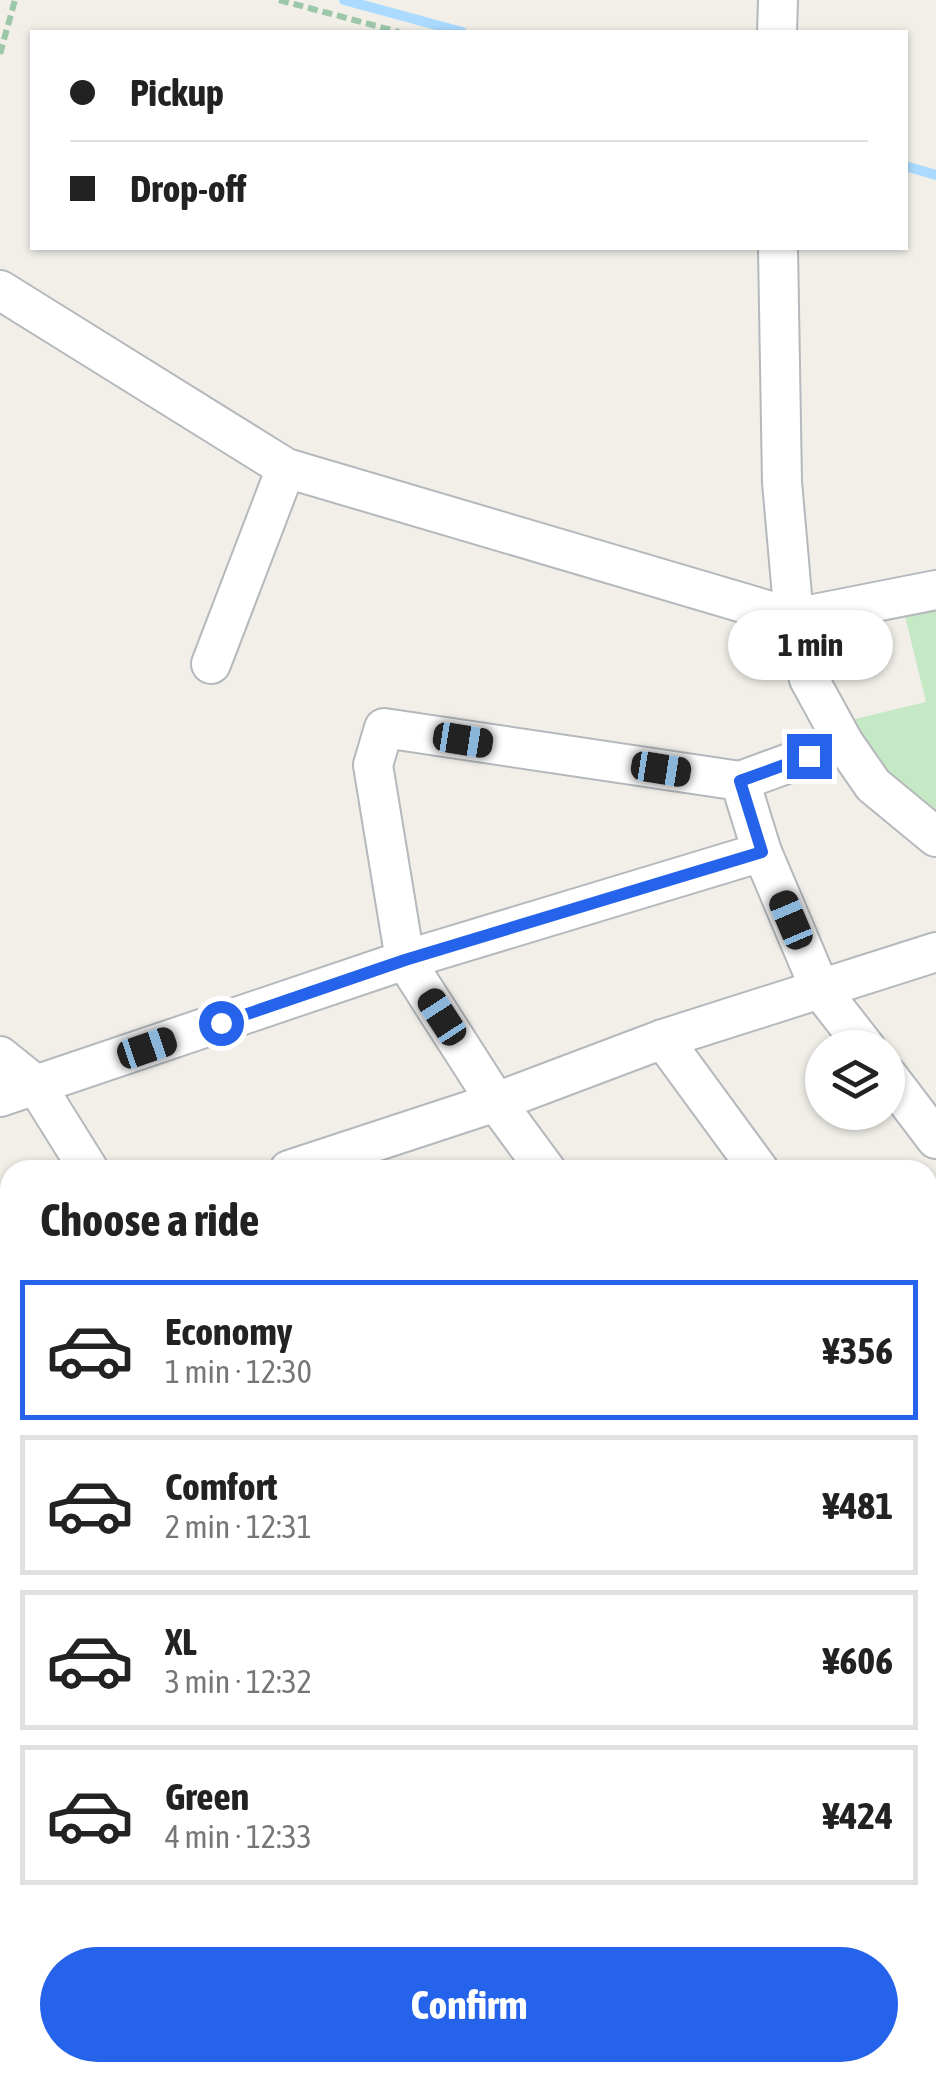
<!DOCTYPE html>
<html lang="en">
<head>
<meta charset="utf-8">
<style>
  body { margin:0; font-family:"Asap Condensed",sans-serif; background:#f6f6f6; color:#222; height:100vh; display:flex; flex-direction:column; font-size:38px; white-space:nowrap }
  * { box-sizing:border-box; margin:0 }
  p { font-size:32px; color:#767676 }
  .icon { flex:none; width:55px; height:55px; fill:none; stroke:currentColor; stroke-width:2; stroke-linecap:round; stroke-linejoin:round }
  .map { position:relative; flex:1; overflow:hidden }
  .side { position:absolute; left:0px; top:1160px; width:938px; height:922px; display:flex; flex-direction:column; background:#fff; border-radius:30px 30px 0 0; box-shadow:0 2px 8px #0004 }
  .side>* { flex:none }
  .banner { position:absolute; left:30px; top:30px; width:878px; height:220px; border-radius:0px; box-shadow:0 2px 8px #0004; display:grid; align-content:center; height:220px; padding:0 40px; background:#fff }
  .buttons { position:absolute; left:805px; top:1030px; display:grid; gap:20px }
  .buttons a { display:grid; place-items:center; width:100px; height:100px; border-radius:50%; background:#fff; box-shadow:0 2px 8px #0004; font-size:50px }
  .end { position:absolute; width:45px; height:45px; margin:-22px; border:12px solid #2563eb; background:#fff; box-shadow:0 0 0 5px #fff }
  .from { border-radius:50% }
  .bubble { position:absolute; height:70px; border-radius:35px; background:#fff; box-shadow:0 2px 8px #0004; font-size:32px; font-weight:700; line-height:70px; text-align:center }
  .car { position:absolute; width:30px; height:60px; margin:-30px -15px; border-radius:12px; box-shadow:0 0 8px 2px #0007; background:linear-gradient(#222 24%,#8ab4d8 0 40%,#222 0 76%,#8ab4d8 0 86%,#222 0) }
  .banner b { display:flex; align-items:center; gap:35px; height:95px; font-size:38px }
  .banner b+b { border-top:2px solid #e0e0e0 }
  .banner i { width:25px; height:25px; background:#222 }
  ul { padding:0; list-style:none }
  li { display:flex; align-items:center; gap:30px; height:140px; margin:0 20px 15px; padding:0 20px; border:5px solid #e0e0e0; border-radius:0px }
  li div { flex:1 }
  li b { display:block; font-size:38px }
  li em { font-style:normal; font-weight:700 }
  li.current { border-color:#2563eb }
  li>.icon { width:90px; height:90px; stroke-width:1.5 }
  h2 { padding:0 40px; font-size:45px; line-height:120px }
  .primary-button { display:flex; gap:20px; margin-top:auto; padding:20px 40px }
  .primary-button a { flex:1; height:115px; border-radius:60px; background:#2563eb; color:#fff; font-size:40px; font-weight:700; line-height:115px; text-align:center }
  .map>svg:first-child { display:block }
</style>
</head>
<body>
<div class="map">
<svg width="936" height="2082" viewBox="0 0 936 2082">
  <rect width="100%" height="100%" fill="#f1efe8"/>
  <!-- green -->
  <polygon fill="#c5e8c5" points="936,600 936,814 877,766 858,731 855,719 926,702 903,608"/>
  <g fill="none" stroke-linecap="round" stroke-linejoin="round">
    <!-- stream -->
    <g stroke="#aadaff" stroke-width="10">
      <polyline points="344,0 462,32"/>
      <polyline points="905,166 936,175"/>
    </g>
    <defs>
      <g id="minor">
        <polyline points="777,32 778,0"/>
        <polyline points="778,248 782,482 794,618 809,679 844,743 873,785 936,837"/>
        <polyline points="0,290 286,468 794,618 936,590"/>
        <polyline points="211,664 286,468"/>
        <polyline points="740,781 844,743"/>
        <polyline points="663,1039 759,1170"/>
        <polyline points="0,1056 36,1085 89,1170"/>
        <polyline points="888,1076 936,1139"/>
        <polyline points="0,1097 405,960 762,852 820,989 866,1048"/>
        <polyline points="289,1170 496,1102 663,1039 936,952"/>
        <polyline points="546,1170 496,1102 405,960 373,765 384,728 740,781 762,852"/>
        <polyline points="0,1264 10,1261"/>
        <polyline points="928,1306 936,1302"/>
        <polyline points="0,1316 10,1336"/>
        <polyline points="0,1438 10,1434"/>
        <polyline points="928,1492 936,1489"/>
        <polyline points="928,1631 936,1631"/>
        <polyline points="0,1678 10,1673"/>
        <polyline points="0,1711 10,1753"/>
        <polyline points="0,1844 10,1840"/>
        <polyline points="928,1925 936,1926"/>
        <polyline points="0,2006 10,2000"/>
        <polyline points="928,2007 936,2005"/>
        <polyline points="314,2072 320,2082"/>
        <polyline points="620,2082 659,2072"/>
      </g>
    </defs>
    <!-- minor casing -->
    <use href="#minor" stroke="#b5b8bc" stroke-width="42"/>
    <!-- path -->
    <g stroke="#9cc7a9" stroke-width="6" stroke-dasharray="10 5" stroke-linecap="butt">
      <polyline points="279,0 399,32"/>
      <polyline points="0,54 15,0"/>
    </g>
    <!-- minor -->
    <use href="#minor" stroke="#fff" stroke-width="38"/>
  </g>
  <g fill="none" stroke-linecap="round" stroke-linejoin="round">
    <!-- route -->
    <polyline stroke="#2563eb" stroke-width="12" points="221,1023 405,960 762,852 740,781 809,756"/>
  </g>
</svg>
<div class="buttons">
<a><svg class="icon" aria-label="layers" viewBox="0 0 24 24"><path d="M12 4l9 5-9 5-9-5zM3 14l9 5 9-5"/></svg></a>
</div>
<i class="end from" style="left:221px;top:1023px"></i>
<i class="end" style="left:809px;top:756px"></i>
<div class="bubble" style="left:728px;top:610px;width:165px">1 min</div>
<i class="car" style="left:463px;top:740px;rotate:99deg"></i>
<i class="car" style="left:661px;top:769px;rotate:99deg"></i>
<i class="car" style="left:791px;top:920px;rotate:337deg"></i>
<i class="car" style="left:442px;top:1017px;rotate:327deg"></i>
<i class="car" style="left:147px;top:1048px;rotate:71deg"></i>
<div class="banner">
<b><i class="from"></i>Pickup</b>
<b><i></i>Drop-off</b>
</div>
<section class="side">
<h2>Choose a ride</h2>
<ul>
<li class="current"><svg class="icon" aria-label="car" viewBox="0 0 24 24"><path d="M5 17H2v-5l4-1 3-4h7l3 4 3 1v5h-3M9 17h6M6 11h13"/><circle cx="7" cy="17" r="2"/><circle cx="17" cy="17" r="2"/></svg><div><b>Economy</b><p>1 min · 12:30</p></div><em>¥356</em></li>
<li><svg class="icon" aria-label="car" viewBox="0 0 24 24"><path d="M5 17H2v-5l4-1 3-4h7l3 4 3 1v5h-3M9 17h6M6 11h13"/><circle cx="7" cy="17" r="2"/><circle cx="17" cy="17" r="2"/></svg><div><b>Comfort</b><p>2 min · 12:31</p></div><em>¥481</em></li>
<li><svg class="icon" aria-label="car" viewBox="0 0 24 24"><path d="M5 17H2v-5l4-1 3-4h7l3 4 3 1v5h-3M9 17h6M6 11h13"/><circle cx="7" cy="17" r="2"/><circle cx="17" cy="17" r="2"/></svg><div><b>XL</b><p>3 min · 12:32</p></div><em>¥606</em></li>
<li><svg class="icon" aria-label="car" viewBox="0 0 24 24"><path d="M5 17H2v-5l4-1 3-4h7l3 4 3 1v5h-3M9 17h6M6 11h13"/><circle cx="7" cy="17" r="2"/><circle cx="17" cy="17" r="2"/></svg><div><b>Green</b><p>4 min · 12:33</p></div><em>¥424</em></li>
</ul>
<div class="primary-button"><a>Confirm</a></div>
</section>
</div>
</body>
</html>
